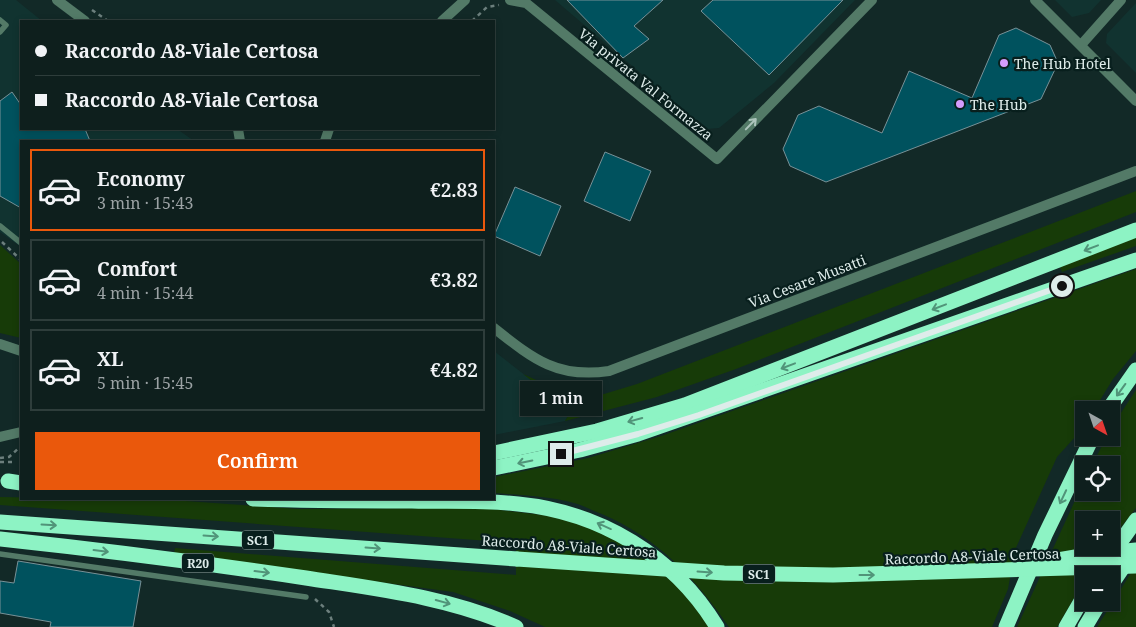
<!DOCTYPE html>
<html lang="en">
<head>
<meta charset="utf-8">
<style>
  body { margin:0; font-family:"Noto Serif",serif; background:#1c2c2a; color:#f1f3f6; height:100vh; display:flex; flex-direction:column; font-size:19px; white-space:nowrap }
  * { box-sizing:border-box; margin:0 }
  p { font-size:16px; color:#9ba2a4 }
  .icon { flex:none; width:28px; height:28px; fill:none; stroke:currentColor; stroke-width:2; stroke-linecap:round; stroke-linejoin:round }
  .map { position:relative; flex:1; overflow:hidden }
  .drawer { position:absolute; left:20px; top:140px; width:475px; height:360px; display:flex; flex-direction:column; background:#0e1f1d; border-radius:0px; box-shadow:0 2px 8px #0003,0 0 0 1px #2e3d3b }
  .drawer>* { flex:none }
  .guide { position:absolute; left:20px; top:20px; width:475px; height:110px; border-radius:0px; box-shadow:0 2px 8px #0003,0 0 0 1px #2e3d3b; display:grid; align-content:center; height:110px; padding:0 15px; background:#0e1f1d }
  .needle { width:32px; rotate:140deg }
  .fabs { position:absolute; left:1075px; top:401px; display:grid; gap:10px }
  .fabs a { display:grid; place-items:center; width:45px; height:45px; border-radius:0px; background:#0e1f1d; box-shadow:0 2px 8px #0003,0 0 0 1px #2e3d3b; font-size:25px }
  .end { position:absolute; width:22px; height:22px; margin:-11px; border:6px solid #deecea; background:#111; box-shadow:0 0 0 2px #111 }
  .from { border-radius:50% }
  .bubble { position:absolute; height:35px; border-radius:0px; background:#0e1f1d; box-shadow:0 2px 8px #0003,0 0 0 1px #2e3d3b; font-size:16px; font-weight:600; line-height:35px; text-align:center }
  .guide b { display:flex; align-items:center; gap:18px; height:48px; font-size:19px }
  .guide b+b { border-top:1px solid #2e3d3b }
  .guide i { width:12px; height:12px; background:#f1f3f6 }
  ul { padding:9px 0 0; list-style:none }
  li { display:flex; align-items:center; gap:15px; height:82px; margin:0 10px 8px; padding:0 5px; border:2px solid #2e3d3b; border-radius:0px }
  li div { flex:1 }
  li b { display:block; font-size:19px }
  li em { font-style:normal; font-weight:600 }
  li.selected { border-color:#ea580c }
  li>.icon { width:45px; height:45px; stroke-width:1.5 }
  .button { display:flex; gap:10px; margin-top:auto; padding:10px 15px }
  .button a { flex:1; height:58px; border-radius:0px; background:#ea580c; color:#fff; font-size:20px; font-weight:600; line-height:58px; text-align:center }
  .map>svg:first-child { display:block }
</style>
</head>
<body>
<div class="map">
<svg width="1136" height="627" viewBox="0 0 1136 627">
  <rect width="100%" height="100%" fill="#122927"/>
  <!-- built -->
  <g fill="#113330">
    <polygon points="0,0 16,0 42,21 21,21 21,129 177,129 194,141 21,141 21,247 0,232"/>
    <polygon points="555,0 855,0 774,83 719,128 706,129"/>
    <polygon points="1055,0 1101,0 1089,13 1072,17"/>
    <polygon points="1136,3 1136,73 1106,43 1107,34"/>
    <polygon points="494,351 571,411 565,421 494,435"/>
  </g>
  <!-- green -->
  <g fill="#173b08">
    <polygon points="1136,191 1136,212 736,369 657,397 565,421 571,411 523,374 571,396 604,394 637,384"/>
    <polygon points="1136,237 1136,246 1062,272 1060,267"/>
    <polygon points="0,245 21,264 21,338 0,333"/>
    <path d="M1136,269V351L1113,379L1094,410H1084V427L1057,457L1015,550L1008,589L992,627H729C695,578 658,538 602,514C593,511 583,505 574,503C548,496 520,495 494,493V477L588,458L661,436Z"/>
    <polygon points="1136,390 1136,508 1111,540 1111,520 1084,520 1084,548 1106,548 1088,575 1084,575 1084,581 1057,627 1017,627 1084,481 1084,492 1111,492 1111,465 1092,465 1106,438 1111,438 1111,428"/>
    <polygon points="0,497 172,500 298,509 483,508 559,517 601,531 633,549 677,586 699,610 709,627 545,627 510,611 453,592 174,554 175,548 516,575 516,543 0,505"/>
    <polygon points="1136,565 1136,627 1097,627"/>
  </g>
  <!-- building -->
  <g fill="#00525e" stroke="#789197">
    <polygon points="567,0 663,0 634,26 649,39 623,58"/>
    <polygon points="713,0 843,0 769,75 701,11"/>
    <polygon points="1016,28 1050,45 1058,63 1041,99 826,182 790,166 783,149 798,115 819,106 882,133 909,71 972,98 999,35"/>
    <polygon points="12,92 21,105 21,129 85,129 90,141 21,141 21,208 0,196 0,101"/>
    <polygon points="605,152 651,171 630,221 584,201"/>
    <polygon points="515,187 561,206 540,256 494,236"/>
    <polygon points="18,561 141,581 133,627 50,627 51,622 0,613 0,581 14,583"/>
  </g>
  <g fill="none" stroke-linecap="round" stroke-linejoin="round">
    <!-- path -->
    <g stroke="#6c7f7d" stroke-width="2.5" stroke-dasharray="4 4" stroke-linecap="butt">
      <polyline points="92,10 108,21"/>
      <polyline points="472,21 487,7 499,5"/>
      <polyline points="2,242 21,260"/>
      <polyline points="0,458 9,457 21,446"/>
      <polyline points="0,462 12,462"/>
      <polyline points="315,599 329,612 334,627"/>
    </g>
    <!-- service -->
    <g stroke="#537a67" stroke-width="5.5">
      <polyline points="0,20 6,25 0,32"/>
      <polyline points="0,226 21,243"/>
      <polyline points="0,554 306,597"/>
    </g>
    <!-- minor -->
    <g stroke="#537a67" stroke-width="10">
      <polyline points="510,0 526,3 717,159 872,0"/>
      <polyline points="1035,0 1136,101"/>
      <polyline points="1081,45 1121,0"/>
      <path d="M494,328C532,358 557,379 609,371L1136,171"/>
    </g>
    <!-- tertiary -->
    <g stroke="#537a67" stroke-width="10">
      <polyline points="57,0 85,21"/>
      <polyline points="442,21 465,0"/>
      <polyline points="238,129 240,141"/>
      <polyline points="325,141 329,129"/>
      <polyline points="0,344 21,351"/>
      <polyline points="0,437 21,432"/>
    </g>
    <!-- motorway -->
    <g stroke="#8df3c4" stroke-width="15">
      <polyline points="1108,410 1136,370"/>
      <polyline points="494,453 597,431 685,405 1136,230"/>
      <polyline points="494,468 580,450 638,434 1136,260"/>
      <polyline points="8,481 21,483"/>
      <path d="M253,499C306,501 359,501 412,501C447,502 483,500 518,504C600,512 674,556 717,627"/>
      <polyline points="0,522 517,559"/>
      <path d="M0,539C102,550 204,563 306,578C377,589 449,597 516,627"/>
      <polyline points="1097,575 1136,520"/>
      <polyline points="1111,585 1130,557"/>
      <polyline points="1006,627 1045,535 1092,438"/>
      <polyline points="1066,627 1084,596"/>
      <polyline points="1085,627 1100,602"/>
    </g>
    <!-- motorway-bridge -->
    <g stroke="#8df3c4" stroke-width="15">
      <polyline points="517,559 724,573 833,575 1136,566"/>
      <polyline points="1052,561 1087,555 1136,550"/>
    </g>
  </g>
  <!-- one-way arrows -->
  <defs><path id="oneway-shaft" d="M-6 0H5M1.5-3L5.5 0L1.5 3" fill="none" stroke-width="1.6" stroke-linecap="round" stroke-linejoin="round" transform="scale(1.25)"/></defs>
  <use stroke="#adc4bc" href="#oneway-shaft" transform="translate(751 124) rotate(-46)"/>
  <g stroke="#519479">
    <use href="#oneway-shaft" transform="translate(1091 248) rotate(159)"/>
    <use href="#oneway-shaft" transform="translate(939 307) rotate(159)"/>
    <use href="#oneway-shaft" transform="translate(788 366) rotate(159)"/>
    <use href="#oneway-shaft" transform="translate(1121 390) rotate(126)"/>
    <use href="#oneway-shaft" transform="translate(635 420) rotate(165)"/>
    <use href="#oneway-shaft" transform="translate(525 462) rotate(168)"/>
    <use href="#oneway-shaft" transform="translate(1063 497) rotate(115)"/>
    <use href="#oneway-shaft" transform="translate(49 525) rotate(3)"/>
    <use href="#oneway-shaft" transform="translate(604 526) rotate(-156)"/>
    <use href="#oneway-shaft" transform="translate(211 536) rotate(4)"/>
    <use href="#oneway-shaft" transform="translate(373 548) rotate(4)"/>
    <use href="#oneway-shaft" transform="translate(101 551) rotate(7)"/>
    <use href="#oneway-shaft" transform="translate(262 572) rotate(7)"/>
    <use href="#oneway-shaft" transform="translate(705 572) rotate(4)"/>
    <use href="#oneway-shaft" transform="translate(867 575)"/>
    <use href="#oneway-shaft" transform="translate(443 602) rotate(15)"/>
  </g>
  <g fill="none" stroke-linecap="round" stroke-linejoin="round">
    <!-- route -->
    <polyline stroke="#deecea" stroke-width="6" points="561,454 638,434 699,415 1062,286"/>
  </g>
  <!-- markers -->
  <g fill="#d49cfc" stroke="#081f1d" stroke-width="2">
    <circle cx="1004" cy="63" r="5"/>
    <circle cx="960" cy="104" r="5"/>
  </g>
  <g text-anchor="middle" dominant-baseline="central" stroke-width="4.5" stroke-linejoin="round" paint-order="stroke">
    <!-- shield labels -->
    <g fill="#081f1d" stroke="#9eaeac" stroke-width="1">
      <rect x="242" y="530.5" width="32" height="19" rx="4"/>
      <rect x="182" y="553.5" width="32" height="19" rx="4"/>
      <rect x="743" y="564.5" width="32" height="19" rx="4"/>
    </g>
    <g font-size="12" font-weight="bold" fill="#deecea">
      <text x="258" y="540">SC1</text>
      <text x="198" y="563">R20</text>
      <text x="759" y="574">SC1</text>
    </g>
    <!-- poi labels -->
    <g font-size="14" fill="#deecea" stroke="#081f1d" text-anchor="start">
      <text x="1014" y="63">The Hub Hotel</text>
      <text x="970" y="104">The Hub</text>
    </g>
    <!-- street labels -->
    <g font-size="14" fill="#deecea" stroke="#081f1d">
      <text transform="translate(646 84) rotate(39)">Via privata Val Formazza</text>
      <text transform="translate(807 281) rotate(-21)">Via Cesare Musatti</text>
      <text transform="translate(569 546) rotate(4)">Raccordo A8-Viale Certosa</text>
      <text transform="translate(972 556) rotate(-2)">Raccordo A8-Viale Certosa</text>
    </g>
  </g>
</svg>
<div class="fabs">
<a><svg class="needle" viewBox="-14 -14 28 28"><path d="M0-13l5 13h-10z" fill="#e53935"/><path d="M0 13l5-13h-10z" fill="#9ba2a4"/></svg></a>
<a><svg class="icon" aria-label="locate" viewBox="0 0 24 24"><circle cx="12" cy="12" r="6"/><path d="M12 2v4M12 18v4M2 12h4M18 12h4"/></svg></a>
<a>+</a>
<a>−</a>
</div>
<i class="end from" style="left:1062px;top:286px"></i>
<i class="end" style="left:561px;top:454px"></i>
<div class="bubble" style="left:520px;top:381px;width:82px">1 min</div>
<div class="guide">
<b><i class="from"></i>Raccordo A8-Viale Certosa</b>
<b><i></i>Raccordo A8-Viale Certosa</b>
</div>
<section class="drawer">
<ul>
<li class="selected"><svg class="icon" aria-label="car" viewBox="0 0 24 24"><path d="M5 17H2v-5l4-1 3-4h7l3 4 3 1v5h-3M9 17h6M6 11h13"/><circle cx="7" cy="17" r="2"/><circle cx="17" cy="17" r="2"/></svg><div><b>Economy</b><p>3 min · 15:43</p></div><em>€2.83</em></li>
<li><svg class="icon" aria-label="car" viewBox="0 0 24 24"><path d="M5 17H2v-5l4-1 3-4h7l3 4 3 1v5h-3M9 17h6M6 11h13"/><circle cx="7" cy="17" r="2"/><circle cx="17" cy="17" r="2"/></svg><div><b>Comfort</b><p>4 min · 15:44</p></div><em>€3.82</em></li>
<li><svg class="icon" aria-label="car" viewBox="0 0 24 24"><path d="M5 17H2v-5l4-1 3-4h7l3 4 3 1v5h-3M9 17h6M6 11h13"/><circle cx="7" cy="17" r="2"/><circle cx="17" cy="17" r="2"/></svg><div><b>XL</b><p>5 min · 15:45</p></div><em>€4.82</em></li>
</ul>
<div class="button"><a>Confirm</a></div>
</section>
</div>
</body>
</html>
